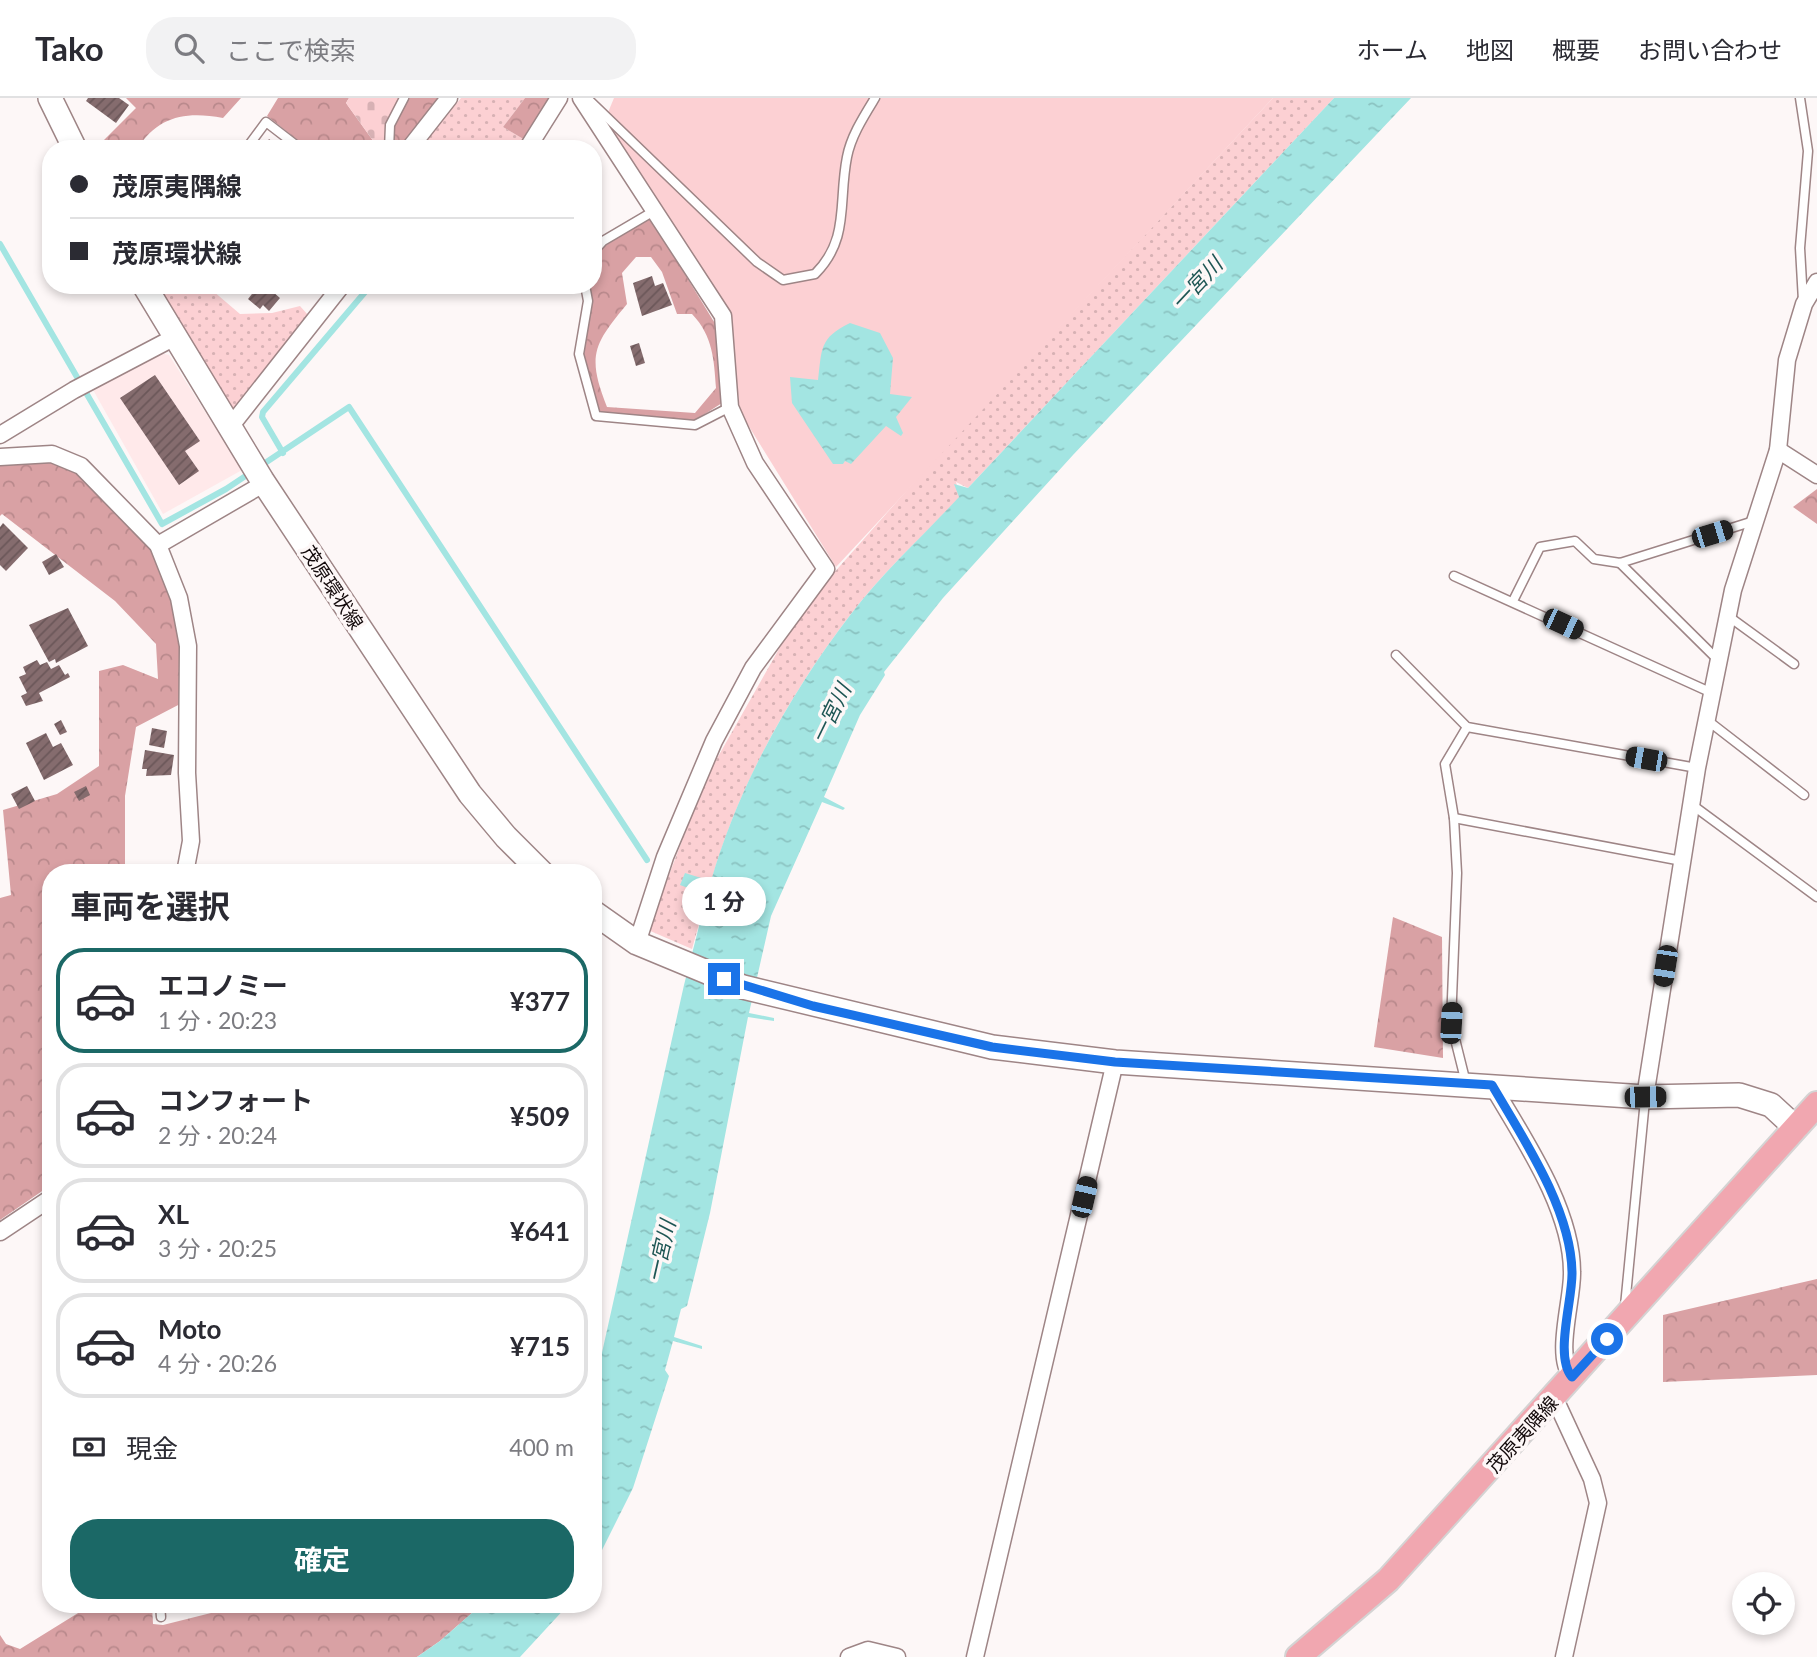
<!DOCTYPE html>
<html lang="ja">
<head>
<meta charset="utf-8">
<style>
  body { margin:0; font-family:Lato,"Noto Sans JP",sans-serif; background:#f2f2f3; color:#2b2b33; height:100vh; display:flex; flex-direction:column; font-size:26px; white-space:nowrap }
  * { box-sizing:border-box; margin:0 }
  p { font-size:23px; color:#7c7c81 }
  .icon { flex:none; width:38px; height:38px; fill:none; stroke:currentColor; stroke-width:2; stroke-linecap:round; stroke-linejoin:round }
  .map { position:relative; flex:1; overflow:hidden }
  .drawer { position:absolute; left:42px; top:766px; width:560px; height:749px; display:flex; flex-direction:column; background:#fff; border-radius:28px; box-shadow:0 4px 10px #0003 }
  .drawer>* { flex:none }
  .guide { position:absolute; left:42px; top:42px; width:560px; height:154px; border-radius:28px; box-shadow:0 4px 10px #0003; display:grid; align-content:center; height:154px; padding:0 28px; background:#fff }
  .tools { position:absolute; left:1732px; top:1474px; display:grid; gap:14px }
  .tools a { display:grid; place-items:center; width:63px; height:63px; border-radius:50%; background:#fff; box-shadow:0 4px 10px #0003; font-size:35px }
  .end { position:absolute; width:32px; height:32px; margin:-16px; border:9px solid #1a73e8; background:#fff; box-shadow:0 0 0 4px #fff }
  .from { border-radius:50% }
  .bubble { position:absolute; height:49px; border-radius:24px; background:#fff; box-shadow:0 4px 10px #0003; font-size:23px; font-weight:700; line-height:49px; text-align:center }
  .car { position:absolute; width:21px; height:42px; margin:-21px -10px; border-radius:9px; box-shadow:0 0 5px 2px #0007; background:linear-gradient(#222 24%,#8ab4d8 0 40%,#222 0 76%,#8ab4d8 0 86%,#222 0) }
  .guide b { display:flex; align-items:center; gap:24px; height:66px; font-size:26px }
  .guide b+b { border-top:2px solid #e1e1e2 }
  .guide i { width:18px; height:18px; background:#2b2b33 }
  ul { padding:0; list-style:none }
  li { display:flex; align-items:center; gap:21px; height:105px; margin:0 14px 10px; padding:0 14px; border:4px solid #e1e1e2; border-radius:28px }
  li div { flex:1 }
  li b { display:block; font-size:26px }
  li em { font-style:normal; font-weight:700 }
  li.on { border-color:#1b6866 }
  li>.icon { width:63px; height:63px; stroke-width:1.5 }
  h2 { padding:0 28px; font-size:32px; line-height:84px }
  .pay { display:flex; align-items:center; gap:18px; height:77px; padding:0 28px; font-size:26px }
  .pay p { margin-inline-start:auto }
  .action { display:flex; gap:14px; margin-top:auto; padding:14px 28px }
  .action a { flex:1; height:80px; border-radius:28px; background:#1b6866; color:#fff; font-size:28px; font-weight:700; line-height:80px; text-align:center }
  header { display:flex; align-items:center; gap:42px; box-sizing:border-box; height:98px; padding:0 35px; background:#fff; border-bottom:2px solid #e1e1e2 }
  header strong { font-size:33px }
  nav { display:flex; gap:38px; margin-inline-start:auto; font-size:24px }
  .search { width:490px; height:63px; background:#f2f2f3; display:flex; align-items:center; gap:18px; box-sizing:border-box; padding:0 24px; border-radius:28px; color:#7c7c81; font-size:26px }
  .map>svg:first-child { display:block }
</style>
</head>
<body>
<header>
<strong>Tako</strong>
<div class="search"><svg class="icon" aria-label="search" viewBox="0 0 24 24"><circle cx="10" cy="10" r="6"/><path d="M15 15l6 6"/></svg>ここで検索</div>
<nav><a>ホーム</a><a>地図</a><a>概要</a><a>お問い合わせ</a></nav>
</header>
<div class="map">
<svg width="1817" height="1559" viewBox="0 0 1817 1559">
  <defs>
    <pattern id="grass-dots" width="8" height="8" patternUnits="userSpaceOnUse" patternTransform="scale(1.75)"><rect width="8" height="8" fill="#fcd0d3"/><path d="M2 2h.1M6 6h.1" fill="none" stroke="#d7b1b4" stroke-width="1.8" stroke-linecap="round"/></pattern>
    <pattern id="forest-crowns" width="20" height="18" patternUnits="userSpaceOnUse" patternTransform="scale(1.75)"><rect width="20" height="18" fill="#d9a1a4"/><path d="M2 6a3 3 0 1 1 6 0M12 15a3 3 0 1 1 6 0" fill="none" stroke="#b9898c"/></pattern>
    <pattern id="cemetery-stones" width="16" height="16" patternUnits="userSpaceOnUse" patternTransform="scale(1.75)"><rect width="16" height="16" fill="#fcd0d3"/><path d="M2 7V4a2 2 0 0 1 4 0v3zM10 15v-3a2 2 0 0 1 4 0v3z" fill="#d7b1b4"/></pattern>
    <pattern id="water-ripples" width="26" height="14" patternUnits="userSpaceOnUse" patternTransform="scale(1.75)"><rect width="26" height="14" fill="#a3e5e2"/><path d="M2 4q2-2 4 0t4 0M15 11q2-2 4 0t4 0" fill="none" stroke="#8bc3c1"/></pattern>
    <pattern id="building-hatch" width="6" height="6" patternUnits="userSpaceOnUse" patternTransform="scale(1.75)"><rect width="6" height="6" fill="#856c6e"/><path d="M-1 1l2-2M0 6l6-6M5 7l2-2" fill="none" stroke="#6b5759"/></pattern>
  </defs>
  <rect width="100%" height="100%" fill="#fdf7f7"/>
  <!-- built -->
  <polygon fill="#ffe9ea" points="156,254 169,257 242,372 163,416 92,290"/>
  <!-- grass -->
  <g fill="url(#grass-dots)">
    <polygon points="461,0 525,0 503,29 525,42 520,51 419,51"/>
    <path d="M1273,0H1334L968,390L956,384L960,399C924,437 883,474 851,516C791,594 738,688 711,784L685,776L707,797L692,851L648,832L706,680L801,512L924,373Z"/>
    <polygon points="154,187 206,187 240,216 272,215 300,208 308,217 232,313"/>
  </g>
  <!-- forest -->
  <g fill="url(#forest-crowns)" fill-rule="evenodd">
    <path d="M126,0H241L223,20C186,13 158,18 137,51H95L136,10Z"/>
    <polygon points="278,0 349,0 346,5 379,51 309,51 267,18"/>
    <polygon points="407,0 441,0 402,51 394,51 393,28"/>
    <polygon points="525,0 551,0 525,42 503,29"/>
    <path d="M650,119L719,232L722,305L694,323L603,316L597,312L583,258L592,208L589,187H593V161L597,153ZM636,159H651L662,174L677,216H692C713,238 714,262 716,290L695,315L607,309C587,258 593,247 627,206L622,175Z"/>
    <polygon points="28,361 69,365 154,449 174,505 182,545 182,605 136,629 125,698 125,775 51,775 51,1087 0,1122 0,800 11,797 3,712 57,696 99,668 99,573 123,567 158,581 156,546 115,503 2,416 0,418 0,366"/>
    <polygon points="1817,391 1817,426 1793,409"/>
    <polygon points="1393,819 1442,839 1443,960 1374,949"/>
    <polygon points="1817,1181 1817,1277 1663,1284 1663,1217"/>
    <polygon points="91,1507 152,1507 153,1526 163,1527 243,1507 481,1507 440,1543 417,1559 0,1559 0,1537 6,1546 20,1551"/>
  </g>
  <!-- cemetery -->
  <polygon fill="url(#cemetery-stones)" points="349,0 399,0 386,27 384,51 379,51 346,5"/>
  <!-- park -->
  <polygon fill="#fcd0d3" points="614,0 1273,0 836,469 740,314 730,217 604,24"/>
  <!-- water -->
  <g fill="url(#water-ripples)">
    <path d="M1334,0H1411L1073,357L943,500L884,574L885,577L860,617L824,699L845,710L843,712L822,704L771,818L749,915L774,920V923L748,919L710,1115L687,1208L681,1211L674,1239L702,1248V1251L673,1243L665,1272L669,1278L633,1390L593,1470V1301L599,1268L684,887L707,797L680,787L685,775L711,783C738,688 791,594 851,516C883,474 924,437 959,399L954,386L968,390Z"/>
    <path d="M850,225L880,235L893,260L890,296L912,299L896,319L903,335L901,338L886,328L851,366L845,363L843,366H833L792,305L790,279L818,282C822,251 819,240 850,225Z"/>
    <polygon points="481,1507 568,1507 520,1559 417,1559 440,1543"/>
  </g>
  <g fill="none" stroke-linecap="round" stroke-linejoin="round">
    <!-- stream -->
    <g stroke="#a3e5e2" stroke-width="6">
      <polyline points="0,146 162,426 226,391 349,309 647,762"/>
      <polyline points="283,355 262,319 263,314 371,187"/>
    </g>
  </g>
  <!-- building -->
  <g fill="url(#building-hatch)">
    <polygon points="88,0 119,0 129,7 116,25 86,3"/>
    <polygon points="269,41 282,51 263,50"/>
    <polygon points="652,178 655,188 663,185 672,207 642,218 633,185"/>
    <polygon points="259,187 265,187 280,200 269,213 263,207 260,211 248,201"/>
    <polygon points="639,245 645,265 636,268 630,248"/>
    <polygon points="155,277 200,343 185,353 199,373 179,387 120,300"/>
    <polygon points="3,425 28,450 6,473 0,467 0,429"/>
    <polygon points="56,456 64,469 49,477 42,464"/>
    <polygon points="68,510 88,548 56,565 55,561 49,564 29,527"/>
    <polygon points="37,562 40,567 47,564 51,571 59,567 65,577 68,575 70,579 39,595 43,603 26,608 21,598 27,595 19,579 26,576 23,569"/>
    <polygon points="61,622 67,634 60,637 54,626"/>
    <polygon points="152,630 167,633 164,650 149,647"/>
    <polygon points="46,635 53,649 61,645 73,667 44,682 26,645"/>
    <polygon points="145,652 174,657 171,677 146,678 147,671 142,671"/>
    <polygon points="27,688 35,703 19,711 11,696"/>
    <polygon points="86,688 90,697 79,703 74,694"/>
  </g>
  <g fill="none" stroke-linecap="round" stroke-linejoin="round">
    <defs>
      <g id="lane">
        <polyline points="1800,0 1808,53 1800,150 1803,203"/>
        <path d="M589,2L757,164L783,182L815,176C850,141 838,104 847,59C851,38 864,18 875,0"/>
        <polyline points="246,51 266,24 301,51"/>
        <polyline points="389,51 390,27 404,0"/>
        <polyline points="593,154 603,143 654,113"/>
        <polyline points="585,187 588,203 579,256 596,318 695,327 730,309"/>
        <polyline points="1620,465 1719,563"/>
        <polyline points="1454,478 1712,595"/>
        <polyline points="1513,503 1540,449 1575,443 1594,461 1620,465 1757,422"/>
        <polyline points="1728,518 1794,566"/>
        <polyline points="1396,557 1467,629 1697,670"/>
        <polyline points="1707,622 1804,697"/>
        <polyline points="1691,706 1817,799"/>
        <polyline points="1454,720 1682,763"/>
        <polyline points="1466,985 1451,925 1457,775 1454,720 1445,666 1467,629"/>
        <polyline points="1625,1208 1645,1002"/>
        <polyline points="160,1507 161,1519"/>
      </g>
      <g id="street">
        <polyline points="581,0 723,218 730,309 755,365 826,471 753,570 714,643 665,759 637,845"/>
        <polyline points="409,51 449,0"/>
        <polyline points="527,51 559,0"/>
        <polyline points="230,329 342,187"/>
        <polyline points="0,337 74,292 175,239"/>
        <polyline points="1778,352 1817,377"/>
        <polyline points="0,359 52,356 81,368 158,447 179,500 188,548 187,675 191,743 185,775"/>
        <polyline points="158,447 265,385"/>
        <path d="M1492,987C1523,1040 1572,1111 1572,1174C1573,1201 1554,1258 1572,1279"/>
        <polyline points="1645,999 1697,670 1733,492 1778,352 1787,262 1804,206 1817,184"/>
        <polyline points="0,1134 51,1100"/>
        <polyline points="1555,1301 1592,1381 1598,1405 1564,1559"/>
        <polyline points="849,1559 868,1552 897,1559"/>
        <polyline points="975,1559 1115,964"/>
      </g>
      <g id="secondary">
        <polyline points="50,0 75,51"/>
        <polyline points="144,187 262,382 470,696 506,739 542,775"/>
        <polyline points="593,814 637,845 743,889 992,949 1115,964 1645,999 1739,997 1771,1007 1796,1030"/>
      </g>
      <polyline id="primary" points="1298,1559 1388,1482 1817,1006"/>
    </defs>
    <!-- lane casing -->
    <use href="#lane" stroke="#9e8586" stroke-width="11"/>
    <!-- street casing -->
    <use href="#street" stroke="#9e8586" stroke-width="19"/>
    <!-- secondary casing -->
    <use href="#secondary" stroke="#9e8586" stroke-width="26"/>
    <!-- primary casing -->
    <use href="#primary" stroke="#d4d3d3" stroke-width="28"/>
    <!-- lane -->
    <use href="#lane" stroke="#fff" stroke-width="8"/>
    <!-- street -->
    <use href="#street" stroke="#fff" stroke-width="16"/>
    <!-- secondary -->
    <use href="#secondary" stroke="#fff" stroke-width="23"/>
    <!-- primary -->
    <use href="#primary" stroke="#f1a7b0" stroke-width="24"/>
  </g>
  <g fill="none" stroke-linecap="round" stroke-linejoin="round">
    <!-- route -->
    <path stroke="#1a73e8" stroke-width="9" d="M724,881L813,908L992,949L1115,964L1492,987C1523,1040 1571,1111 1572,1174C1573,1201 1554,1258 1572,1279L1607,1241"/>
  </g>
  <g text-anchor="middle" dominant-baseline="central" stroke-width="7" stroke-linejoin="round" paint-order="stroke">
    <!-- street labels -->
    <g font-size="19" fill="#12090a" stroke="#fdf7f7">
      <text transform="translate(333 489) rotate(57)">茂原環状線</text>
      <text transform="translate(1522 1336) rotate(-48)">茂原夷隅線</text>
    </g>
    <!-- water labels -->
    <g font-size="21" font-style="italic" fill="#1e5654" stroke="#fdf7f7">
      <text transform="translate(1196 185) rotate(-47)">一宮川</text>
      <text transform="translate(830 615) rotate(-64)">一宮川</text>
      <text transform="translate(660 1153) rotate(-77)">一宮川</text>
    </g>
  </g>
</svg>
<div class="tools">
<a><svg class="icon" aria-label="locate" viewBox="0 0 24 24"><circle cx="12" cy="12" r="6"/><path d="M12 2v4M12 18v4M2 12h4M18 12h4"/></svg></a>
</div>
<i class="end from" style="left:1607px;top:1241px"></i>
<i class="end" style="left:724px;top:881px"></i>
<div class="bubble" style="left:682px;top:779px;width:84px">1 分</div>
<i class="car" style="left:1712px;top:436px;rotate:73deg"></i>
<i class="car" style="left:1563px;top:526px;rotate:115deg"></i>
<i class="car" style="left:1646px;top:661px;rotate:280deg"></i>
<i class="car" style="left:1665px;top:868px;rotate:189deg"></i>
<i class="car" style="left:1451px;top:925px;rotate:3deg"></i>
<i class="car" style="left:1645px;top:999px;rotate:89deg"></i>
<i class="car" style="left:1084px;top:1099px;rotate:13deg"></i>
<div class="guide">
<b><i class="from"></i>茂原夷隅線</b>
<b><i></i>茂原環状線</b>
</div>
<section class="drawer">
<h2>車両を選択</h2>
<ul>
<li class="on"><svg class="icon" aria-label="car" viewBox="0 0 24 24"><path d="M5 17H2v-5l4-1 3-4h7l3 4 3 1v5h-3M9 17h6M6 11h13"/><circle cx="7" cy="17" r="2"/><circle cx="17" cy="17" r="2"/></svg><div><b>エコノミー</b><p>1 分 · 20:23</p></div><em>¥377</em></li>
<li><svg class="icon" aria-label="car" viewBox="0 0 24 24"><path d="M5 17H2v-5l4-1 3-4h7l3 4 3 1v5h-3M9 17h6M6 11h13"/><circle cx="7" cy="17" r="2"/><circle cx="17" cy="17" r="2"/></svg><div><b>コンフォート</b><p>2 分 · 20:24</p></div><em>¥509</em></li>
<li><svg class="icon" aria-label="car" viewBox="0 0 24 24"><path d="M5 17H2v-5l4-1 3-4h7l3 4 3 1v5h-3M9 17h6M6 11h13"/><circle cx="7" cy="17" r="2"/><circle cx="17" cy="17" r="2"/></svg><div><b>XL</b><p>3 分 · 20:25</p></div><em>¥641</em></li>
<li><svg class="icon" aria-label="car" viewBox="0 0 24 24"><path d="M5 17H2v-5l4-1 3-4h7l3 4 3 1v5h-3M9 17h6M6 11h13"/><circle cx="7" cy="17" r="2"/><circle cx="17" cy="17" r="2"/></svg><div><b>Moto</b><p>4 分 · 20:26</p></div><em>¥715</em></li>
</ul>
<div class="pay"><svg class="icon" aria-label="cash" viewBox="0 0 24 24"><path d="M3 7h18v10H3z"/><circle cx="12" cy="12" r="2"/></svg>現金<p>400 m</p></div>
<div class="action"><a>確定</a></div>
</section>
</div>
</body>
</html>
